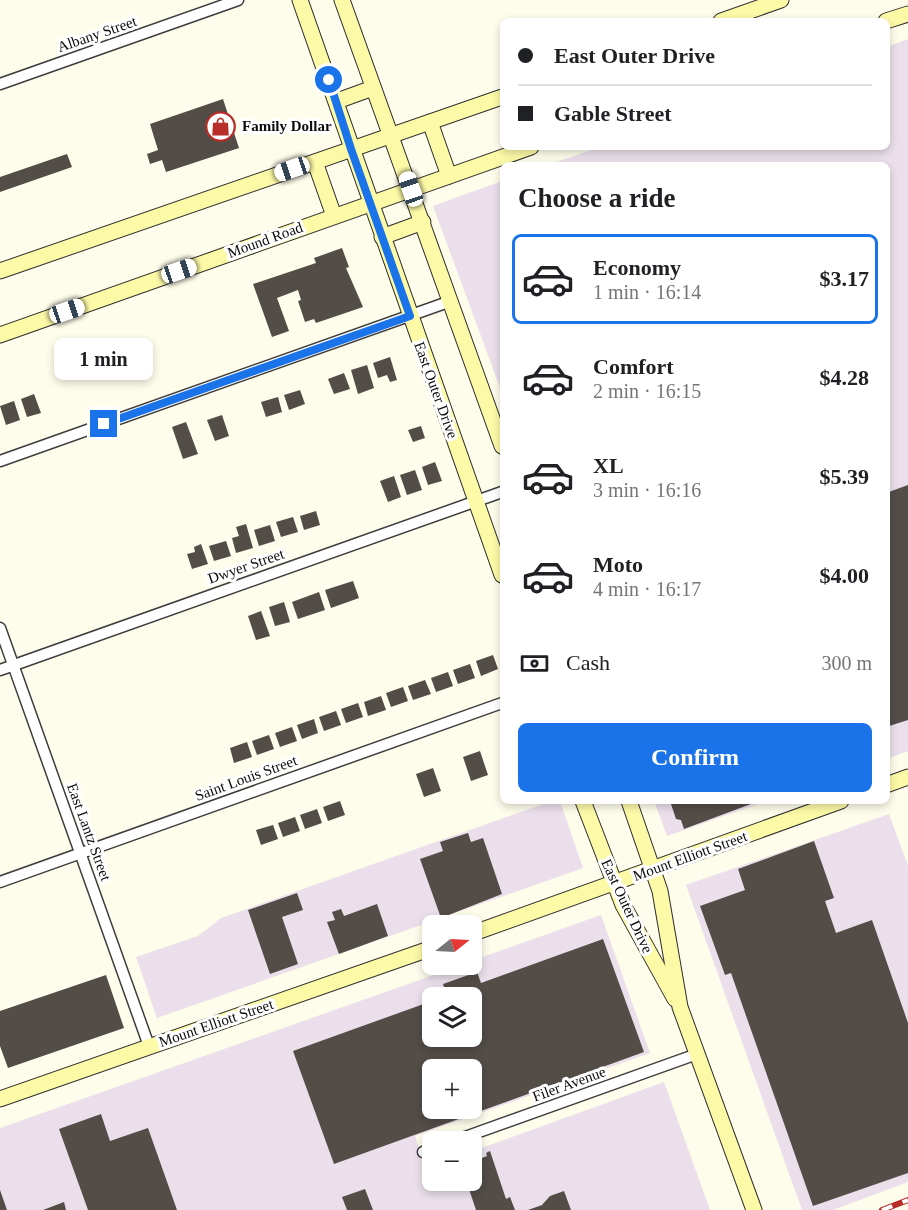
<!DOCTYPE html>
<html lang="en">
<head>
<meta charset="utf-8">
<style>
  body { margin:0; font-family:Georgia,serif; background:#f2f2f2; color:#202124; height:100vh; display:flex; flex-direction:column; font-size:22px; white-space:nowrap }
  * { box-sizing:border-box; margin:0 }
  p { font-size:20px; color:#757577 }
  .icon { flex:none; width:33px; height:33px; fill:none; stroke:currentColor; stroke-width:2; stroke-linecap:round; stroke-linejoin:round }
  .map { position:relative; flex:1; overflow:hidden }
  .details { position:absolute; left:500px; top:162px; width:390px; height:642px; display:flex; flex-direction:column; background:#fff; border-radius:9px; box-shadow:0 3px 9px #0003 }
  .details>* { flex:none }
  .hud { position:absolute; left:500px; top:18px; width:390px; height:132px; border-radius:9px; box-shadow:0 3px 9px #0003; display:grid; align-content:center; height:132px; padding:0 18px; background:#fff }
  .needle { width:39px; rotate:72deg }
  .fabs { position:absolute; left:422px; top:915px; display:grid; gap:12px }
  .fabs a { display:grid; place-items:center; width:60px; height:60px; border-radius:9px; background:#fff; box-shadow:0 3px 9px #0003; font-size:30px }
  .end { position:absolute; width:27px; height:27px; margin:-14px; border:8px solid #1a73e8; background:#fff; box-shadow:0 0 0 3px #fff }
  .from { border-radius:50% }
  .bubble { position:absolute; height:42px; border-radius:9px; background:#fff; box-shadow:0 3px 9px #0003; font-size:20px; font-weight:800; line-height:42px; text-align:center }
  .car { position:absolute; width:18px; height:36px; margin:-18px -9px; border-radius:8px; box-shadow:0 0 4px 2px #0007; background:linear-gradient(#fff 24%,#345 0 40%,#fff 0 76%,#345 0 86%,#fff 0) }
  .hud b { display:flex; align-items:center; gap:21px; height:57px; font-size:22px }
  .hud b+b { border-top:2px solid #e0e0e0 }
  .hud i { width:15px; height:15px; background:#202124 }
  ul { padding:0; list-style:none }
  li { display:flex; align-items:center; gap:18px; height:90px; margin:0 12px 9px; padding:0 6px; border:3px solid transparent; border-radius:9px }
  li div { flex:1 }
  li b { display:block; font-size:22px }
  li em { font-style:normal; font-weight:800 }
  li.on { border-color:#1a73e8 }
  li>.icon { width:54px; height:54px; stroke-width:1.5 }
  h2 { padding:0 18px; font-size:27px; line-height:72px }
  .pay { display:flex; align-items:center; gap:15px; height:66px; padding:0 18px; font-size:22px }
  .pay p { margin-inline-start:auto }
  .button { display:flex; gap:12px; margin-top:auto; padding:12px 18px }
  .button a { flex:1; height:69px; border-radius:9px; background:#1a73e8; color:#fff; font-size:24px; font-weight:800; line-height:69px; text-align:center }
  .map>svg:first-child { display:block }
</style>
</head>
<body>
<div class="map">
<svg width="908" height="1210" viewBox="0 0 908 1210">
  <rect width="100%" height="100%" fill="#fefcea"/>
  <!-- industrial -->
  <g fill="#eadfea" fill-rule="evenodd">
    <polygon points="908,39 908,751 887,759 886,165 548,165 600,147 886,147 887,47"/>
    <polygon points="502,181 502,393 433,206"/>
    <polygon points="552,801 560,801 583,868 157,1018 136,957 198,936 221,918"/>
    <polygon points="654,801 767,801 667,836"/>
    <polygon points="889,814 908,866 908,1182 833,1210 802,1210 686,885"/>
    <path d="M601,915L650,1053L415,1136L426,1168L432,1166V1180H471V1152L664,1082L710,1210H0V1128L462,965L471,964V961ZM432,998H471V1036H432ZM432,1070H471V1108H432Z"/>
  </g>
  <!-- building -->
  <g fill="#534d48" fill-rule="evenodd">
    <polygon points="223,99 239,148 166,172 162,160 150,164 147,154 158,150 150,124"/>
    <polygon points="67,154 72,167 0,192 0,177"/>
    <polygon points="342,248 349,267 346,268 363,307 316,323 314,319 305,322 298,301 301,300 298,290 277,298 289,331 272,337 253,284 316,263 314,258"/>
    <polygon points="390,357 397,380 390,382 387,375 378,378 373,363"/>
    <polygon points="367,365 374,388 358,394 351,370"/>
    <polygon points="344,373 350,389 334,394 328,379"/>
    <polygon points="300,390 305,404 289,410 284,395"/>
    <polygon points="34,394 41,413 27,417 21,399"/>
    <polygon points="278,397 282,412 266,417 261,402"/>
    <polygon points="14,401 20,420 6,425 0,406"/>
    <polygon points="222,415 229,436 215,441 207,420"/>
    <polygon points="186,422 198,454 183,459 172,427"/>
    <polygon points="421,426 425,438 413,442 408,430"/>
    <polygon points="435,462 442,481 428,485 422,467"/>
    <polygon points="415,470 422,490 407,495 400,475"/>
    <polygon points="394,476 401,497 388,502 380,481"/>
    <polygon points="908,485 908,720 886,727 886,493"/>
    <polygon points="316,511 320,525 304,530 300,516"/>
    <polygon points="293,517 298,532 281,537 276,522"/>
    <polygon points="246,524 253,548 236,553 232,538 239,536 236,527"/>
    <polygon points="270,525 275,541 259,546 254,530"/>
    <polygon points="226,541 231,556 214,561 209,546"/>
    <polygon points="201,544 208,564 192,569 187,554 195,552 194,547"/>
    <polygon points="353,581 359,598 331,608 325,590"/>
    <polygon points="319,592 325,610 298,619 292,602"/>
    <polygon points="284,602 290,622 275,626 269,607"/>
    <polygon points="261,611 270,636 256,640 248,616"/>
    <polygon points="493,655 498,669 481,676 476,661"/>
    <polygon points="470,664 475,678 458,684 453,670"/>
    <polygon points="448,672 453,686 436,692 431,678"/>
    <polygon points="425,680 431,694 413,700 408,686"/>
    <polygon points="403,687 408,701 391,707 386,693"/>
    <polygon points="381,696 386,710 368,716 364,702"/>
    <polygon points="358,703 363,717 346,723 341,709"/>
    <polygon points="336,711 341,725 324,731 319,717"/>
    <polygon points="314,719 318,733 302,739 297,725"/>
    <polygon points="292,727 297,741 280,747 275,733"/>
    <polygon points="269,735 274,749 257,755 252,741"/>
    <polygon points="247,742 252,757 234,763 230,748"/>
    <polygon points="480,751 488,775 471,781 463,757"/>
    <polygon points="433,768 441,791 424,797 416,774"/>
    <polygon points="340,801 345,815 328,821 323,807"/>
    <polygon points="670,801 759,801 684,829 681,820 676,819"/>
    <polygon points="317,809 322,823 305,829 300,815"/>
    <polygon points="295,817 300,831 283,837 278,823"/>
    <polygon points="273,825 278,839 261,845 256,830"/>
    <polygon points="468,833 471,842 483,838 502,894 441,918 420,859 443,851 440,842"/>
    <polygon points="814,841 834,898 825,901 836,933 872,920 908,1023 908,1173 813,1206 731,973 725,975 700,906 745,890 738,869"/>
    <polygon points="297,893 303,910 282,917 298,964 270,974 248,910"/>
    <polygon points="377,904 388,936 339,954 327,922 335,920 332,912 341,909 344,916"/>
    <path d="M603,939L644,1052L334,1164L293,1051L432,1001V1036H471V998H443L447,996L443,984L477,972L481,983ZM432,1070H471V1108H432Z"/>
    <polygon points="106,975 124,1028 8,1068 0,1046 0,1011"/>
    <polygon points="101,1114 110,1141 148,1128 177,1210 88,1210 59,1129"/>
    <polygon points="490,1151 506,1199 510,1197 515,1210 476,1210 466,1180 471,1180 471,1162 487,1156 486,1153"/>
    <polygon points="365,1189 373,1210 347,1210 342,1197"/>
    <polygon points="0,1190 7,1210 0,1210"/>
    <polygon points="564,1191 571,1210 528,1210 542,1205 550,1196"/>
    <polygon points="64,1202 66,1210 43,1210"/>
  </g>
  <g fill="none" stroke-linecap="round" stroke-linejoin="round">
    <defs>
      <g id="street">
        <polyline points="0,84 238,0"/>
        <polyline points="0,461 451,301"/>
        <polyline points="0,628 149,1046"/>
        <polyline points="0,670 502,492"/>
        <polyline points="0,882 502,703"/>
        <polyline points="451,1142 697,1054"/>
        <polyline points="423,1152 432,1148"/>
      </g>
      <g id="secondary">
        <polyline points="300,0 502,575"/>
        <polyline points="342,0 502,446"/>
        <polyline points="721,21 781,0"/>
        <polyline points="886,21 908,14"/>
        <polyline points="337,101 373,88"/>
        <polyline points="430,122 449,176"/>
        <polyline points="315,162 334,216"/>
        <polyline points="382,237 423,222"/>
        <polyline points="0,271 502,97"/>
        <polyline points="0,335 531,147"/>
        <polyline points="886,785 908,777"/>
        <polyline points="583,801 623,905 675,999"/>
        <polyline points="629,801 660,891 680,1007 754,1210"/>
        <polyline points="471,934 841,801"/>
        <polyline points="0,1099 432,948"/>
      </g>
    </defs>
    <!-- street casing -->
    <use href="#street" stroke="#3e3e3e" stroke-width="13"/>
    <!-- secondary casing -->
    <use href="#secondary" stroke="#2d2d2d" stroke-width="17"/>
    <!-- street -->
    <use href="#street" stroke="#fff" stroke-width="10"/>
    <!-- secondary -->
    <use href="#secondary" stroke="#fcf9a7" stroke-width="15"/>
    <defs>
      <polyline id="rail" points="882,1210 908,1200"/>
    </defs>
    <!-- rail casing -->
    <use href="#rail" stroke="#b62d29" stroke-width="6"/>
    <!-- rail -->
    <use href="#rail" stroke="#fff" stroke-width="4" stroke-dasharray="11" stroke-linecap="butt"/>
  </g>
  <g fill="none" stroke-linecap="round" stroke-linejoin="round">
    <!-- route -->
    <polyline stroke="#1a73e8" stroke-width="8" points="104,424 410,316 351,149 329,80"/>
  </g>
  <!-- icons -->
  <defs>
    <symbol id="shop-ring" viewBox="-11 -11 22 22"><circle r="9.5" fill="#fff" stroke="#b62d29" stroke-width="1.5"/><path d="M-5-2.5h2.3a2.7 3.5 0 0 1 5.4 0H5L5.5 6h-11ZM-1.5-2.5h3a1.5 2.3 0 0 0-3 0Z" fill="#b62d29"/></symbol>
  </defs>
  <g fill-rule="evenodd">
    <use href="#shop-ring" x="204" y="110" width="33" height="33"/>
  </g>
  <g text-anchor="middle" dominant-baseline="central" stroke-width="6" stroke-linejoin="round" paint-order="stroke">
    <!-- street labels -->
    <g font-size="15" fill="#0b0b0b" stroke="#fff">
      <text transform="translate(97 34) rotate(-19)">Albany Street</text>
      <text transform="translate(265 240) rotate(-20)">Mound Road</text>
      <text transform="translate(436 390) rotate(70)">East Outer Drive</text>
      <text transform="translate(246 566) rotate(-19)">Dwyer Street</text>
      <text transform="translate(246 778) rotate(-20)">Saint Louis Street</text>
      <text transform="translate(89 832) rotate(70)">East Lantz Street</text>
      <text transform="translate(690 856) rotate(-20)">Mount Elliott Street</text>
      <text transform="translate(627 906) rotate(65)">East Outer Drive</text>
      <text transform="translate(216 1023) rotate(-19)">Mount Elliott Street</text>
      <text transform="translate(569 1084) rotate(-20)">Filer Avenue</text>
    </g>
    <!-- poi labels -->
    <g font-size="15" font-weight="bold" fill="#0b0b0b" stroke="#fff" text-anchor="start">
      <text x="242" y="126">Family Dollar</text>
    </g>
  </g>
</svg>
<div class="fabs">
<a><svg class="needle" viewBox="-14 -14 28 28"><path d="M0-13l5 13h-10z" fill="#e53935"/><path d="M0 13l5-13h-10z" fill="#757577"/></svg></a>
<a><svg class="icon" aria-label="layers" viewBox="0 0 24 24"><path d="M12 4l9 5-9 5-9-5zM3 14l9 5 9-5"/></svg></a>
<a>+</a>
<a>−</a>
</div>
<i class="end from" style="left:329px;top:80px"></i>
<i class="end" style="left:104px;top:424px"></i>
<div class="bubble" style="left:54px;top:338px;width:99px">1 min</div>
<i class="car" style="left:292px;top:169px;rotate:251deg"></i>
<i class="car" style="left:411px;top:189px;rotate:341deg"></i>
<i class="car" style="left:179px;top:271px;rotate:71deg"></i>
<i class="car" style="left:67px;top:311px;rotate:71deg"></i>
<div class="hud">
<b><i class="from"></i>East Outer Drive</b>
<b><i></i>Gable Street</b>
</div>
<section class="details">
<h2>Choose a ride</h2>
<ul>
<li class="on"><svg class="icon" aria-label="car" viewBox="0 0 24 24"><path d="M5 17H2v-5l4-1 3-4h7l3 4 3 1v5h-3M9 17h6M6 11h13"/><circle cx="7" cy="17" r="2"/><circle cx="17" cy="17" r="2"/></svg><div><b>Economy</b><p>1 min · 16:14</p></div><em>$3.17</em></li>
<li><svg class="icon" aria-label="car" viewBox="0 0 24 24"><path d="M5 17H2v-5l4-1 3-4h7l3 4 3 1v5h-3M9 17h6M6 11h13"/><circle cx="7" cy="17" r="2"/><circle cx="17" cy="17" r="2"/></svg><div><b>Comfort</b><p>2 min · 16:15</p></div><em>$4.28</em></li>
<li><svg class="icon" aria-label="car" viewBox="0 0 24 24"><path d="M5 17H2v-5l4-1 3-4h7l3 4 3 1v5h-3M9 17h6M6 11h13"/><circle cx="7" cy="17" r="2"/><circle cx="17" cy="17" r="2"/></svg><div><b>XL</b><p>3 min · 16:16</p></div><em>$5.39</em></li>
<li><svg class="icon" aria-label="car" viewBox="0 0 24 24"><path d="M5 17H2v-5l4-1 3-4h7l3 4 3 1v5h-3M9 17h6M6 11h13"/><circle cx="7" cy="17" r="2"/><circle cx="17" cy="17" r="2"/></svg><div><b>Moto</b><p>4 min · 16:17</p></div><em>$4.00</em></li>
</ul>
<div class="pay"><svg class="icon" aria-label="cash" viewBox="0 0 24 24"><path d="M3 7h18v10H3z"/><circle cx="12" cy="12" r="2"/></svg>Cash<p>300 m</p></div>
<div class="button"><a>Confirm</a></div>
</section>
</div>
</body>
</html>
